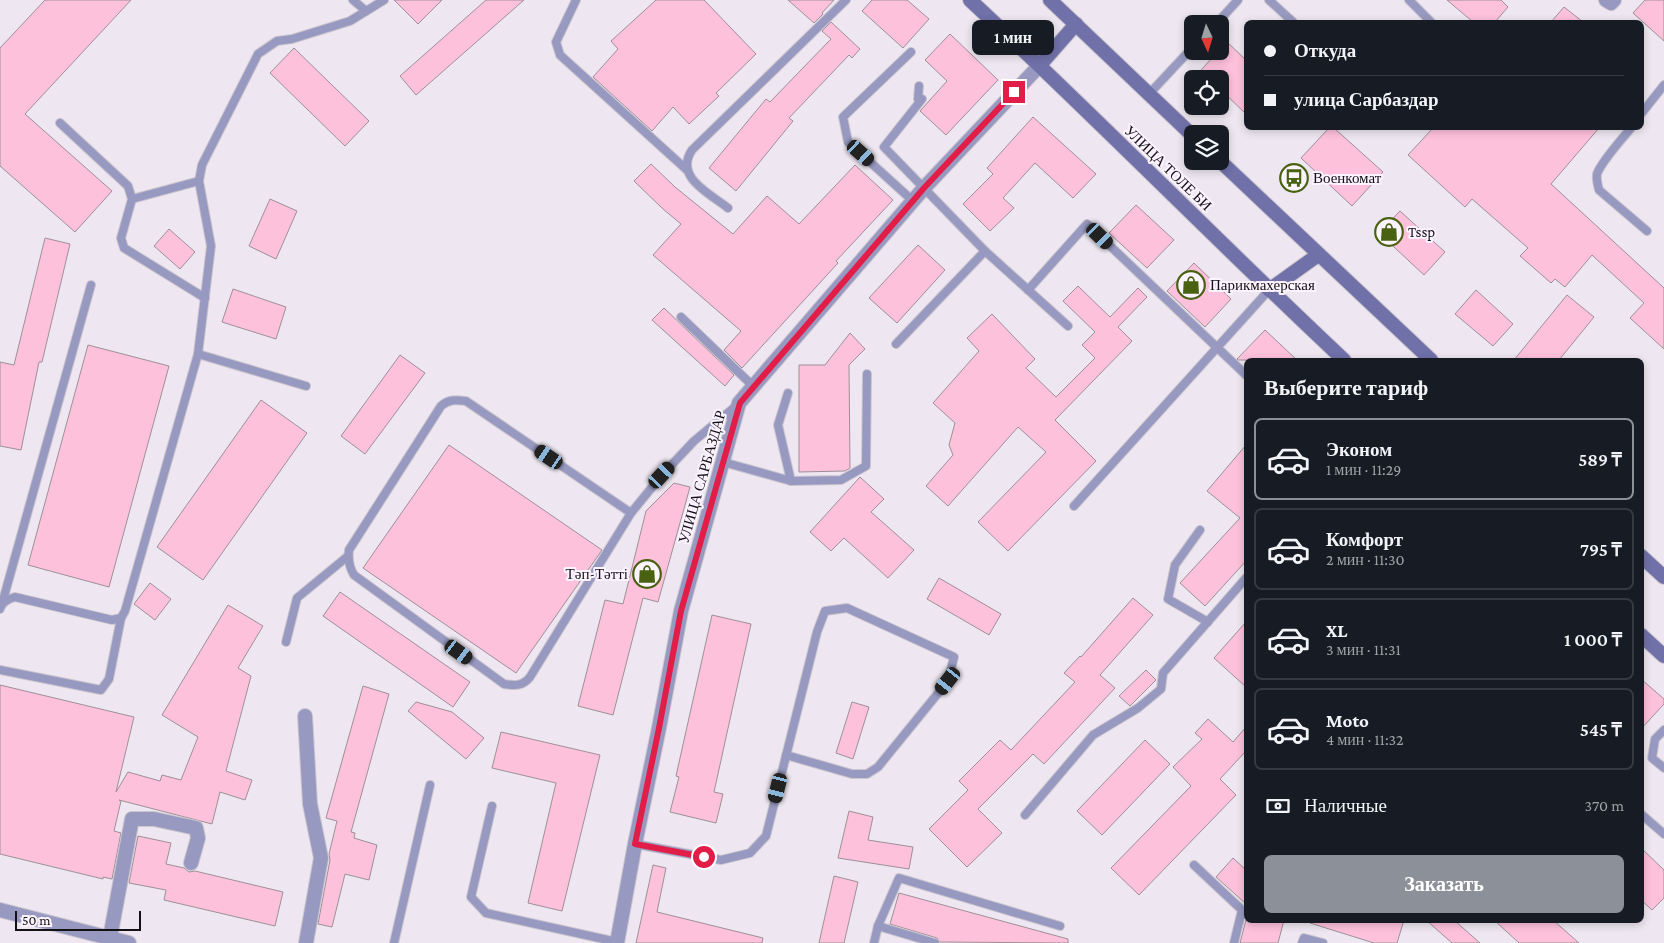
<!DOCTYPE html>
<html lang="ru">
<head>
<meta charset="utf-8">
<style>
  body { margin:0; font-family:"Crimson Pro",serif; background:#242831; color:#f1f3f6; height:100vh; display:flex; flex-direction:column; font-size:19px; white-space:nowrap }
  * { box-sizing:border-box; margin:0 }
  p { font-size:16px; color:#9ea1a6 }
  .icon { flex:none; width:28px; height:28px; fill:none; stroke:currentColor; stroke-width:2; stroke-linecap:round; stroke-linejoin:round }
  .map { position:relative; flex:1; overflow:hidden }
  .drawer { position:absolute; left:1244px; top:358px; width:400px; height:565px; display:flex; flex-direction:column; background:#171b24; border-radius:8px; box-shadow:0 2px 8px #0003 }
  .drawer>* { flex:none }
  .banner { position:absolute; left:1244px; top:20px; width:400px; height:110px; border-radius:8px; box-shadow:0 2px 8px #0003; display:grid; align-content:center; height:110px; padding:0 20px; background:#171b24 }
  .needle { width:32px; rotate:176deg }
  .fabs { position:absolute; left:1184px; top:15px; display:grid; gap:10px }
  .fabs a { display:grid; place-items:center; width:45px; height:45px; border-radius:8px; background:#171b24; box-shadow:0 2px 8px #0003; font-size:25px }
  .scale { position:absolute; left:15px; bottom:12px; width:126px; box-sizing:border-box; padding-left:5px; border:2px solid #141115; border-top:0; font-size:14px; line-height:18px; white-space:nowrap; color:#141115; -webkit-text-stroke:4px #fbf4fe; paint-order:stroke }
  .end { position:absolute; width:22px; height:22px; margin:-11px; border:6px solid #e11d48; background:#fff; box-shadow:0 0 0 2px #fff }
  .from { border-radius:50% }
  .bubble { position:absolute; height:35px; border-radius:8px; background:#171b24; box-shadow:0 2px 8px #0003; font-size:16px; font-weight:600; line-height:35px; text-align:center }
  .car { position:absolute; width:15px; height:30px; margin:-15px -8px; border-radius:6px; box-shadow:0 0 4px 1px #0007; background:linear-gradient(#222 24%,#8ab4d8 0 40%,#222 0 76%,#8ab4d8 0 86%,#222 0) }
  .banner b { display:flex; align-items:center; gap:18px; height:48px; font-size:19px }
  .banner b+b { border-top:1px solid #363941 }
  .banner i { width:12px; height:12px; background:#f1f3f6 }
  ul { padding:0; list-style:none }
  li { display:flex; align-items:center; gap:15px; height:82px; margin:0 10px 8px; padding:0 10px; border:2px solid #363941; border-radius:8px }
  li div { flex:1 }
  li b { display:block; font-size:19px }
  li em { font-style:normal; font-weight:600 }
  li.active { border-color:#8c9099 }
  li>.icon { width:45px; height:45px; stroke-width:1.5 }
  h2 { padding:0 20px; font-size:22px; line-height:60px }
  .pay { display:flex; align-items:center; gap:12px; height:55px; padding:0 20px; font-size:19px }
  .pay p { margin-inline-start:auto }
  .button { display:flex; gap:10px; margin-top:auto; padding:10px 20px }
  .button a { flex:1; height:58px; border-radius:8px; background:#8c9099; color:#fff; font-size:20px; font-weight:600; line-height:58px; text-align:center }
  .map>svg:first-child { display:block }
</style>
</head>
<body>
<div class="map">
<svg width="1664" height="943" viewBox="0 0 1664 943">
  <rect width="100%" height="100%" fill="#eee7f1"/>
  <!-- building -->
  <g fill="#fec1dc" stroke="#9c9095">
    <polygon points="45,0 131,0 25,114 112,191 75,232 0,166 0,48"/>
    <polygon points="394,0 442,0 418,24"/>
    <polygon points="486,0 524,0 416,95 400,76"/>
    <polygon points="656,0 704,0 756,54 716,93 719,96 689,124 673,107 652,131 593,77 618,49 611,41"/>
    <polygon points="788,0 834,0 822,13 823,14 814,23"/>
    <polygon points="872,0 907,0 929,19 903,48 862,11"/>
    <polygon points="1447,0 1501,0 1508,7 1495,22 1473,22"/>
    <polygon points="1645,0 1664,0 1664,41 1633,13"/>
    <polygon points="1564,7 1583,22 1551,22"/>
    <polygon points="831,22 860,49 852,58 849,55 789,118 793,121 736,191 709,168 766,99 770,102 831,39 822,31"/>
    <polygon points="950,34 998,80 946,135 920,111 947,81 925,60"/>
    <polygon points="1227,42 1246,60 1246,114 1220,89 1220,79 1208,79 1200,71"/>
    <polygon points="294,48 369,121 345,146 270,73"/>
    <polygon points="1033,117 1096,174 1073,198 1035,163 1003,198 1014,208 990,231 963,204 993,174 987,168"/>
    <polygon points="1329,128 1334,128 1383,172 1352,206 1301,158"/>
    <polygon points="1433,128 1599,128 1551,184 1664,288 1664,349 1630,318 1644,303 1592,255 1565,287 1555,279 1551,283 1520,256 1528,248 1472,199 1465,207 1408,155"/>
    <polygon points="651,164 675,187 733,234 767,196 799,224 855,165 893,200 836,261 838,263 742,368 724,350 741,331 653,255 681,224 663,209 634,181"/>
    <polygon points="270,199 297,211 276,259 249,246"/>
    <polygon points="1136,205 1174,240 1147,268 1109,233"/>
    <polygon points="1400,211 1445,252 1424,275 1379,233"/>
    <polygon points="169,229 195,252 180,269 154,246"/>
    <polygon points="45,238 70,244 42,362 39,362 21,450 0,446 0,362 14,365"/>
    <polygon points="918,245 945,270 897,323 869,298"/>
    <polygon points="1194,263 1231,299 1205,327 1167,291"/>
    <polygon points="1078,286 1110,317 1138,288 1147,297 1118,327 1132,341 1055,420 1096,461 1008,551 978,522 1046,452 1018,427 948,506 926,486 953,455 949,445 955,423 933,403 979,351 967,338 992,314 1035,359 1026,368 1056,397 1095,358 1082,345 1095,332 1063,301"/>
    <polygon points="233,289 286,307 276,339 222,322"/>
    <polygon points="1476,290 1513,324 1493,346 1455,314"/>
    <polygon points="1567,295 1594,317 1559,360 1514,360"/>
    <polygon points="664,308 734,375 725,386 652,320"/>
    <polygon points="1265,330 1297,360 1238,360 1237,359"/>
    <polygon points="850,333 865,349 849,365 850,468 845,471 799,472 799,365 825,365"/>
    <polygon points="88,345 169,366 109,587 28,565"/>
    <polygon points="400,355 425,373 365,454 341,436"/>
    <polygon points="261,400 307,433 203,580 157,547"/>
    <polygon points="449,445 602,550 516,673 363,568"/>
    <polygon points="1246,445 1246,561 1205,606 1180,583 1240,518 1207,491"/>
    <polygon points="860,477 884,499 871,512 914,550 888,578 844,538 831,551 810,532"/>
    <polygon points="674,483 690,487 658,602 643,598 613,715 578,706 605,600 623,604 646,511"/>
    <polygon points="939,578 1001,614 989,635 927,599"/>
    <polygon points="150,583 171,599 155,620 134,604"/>
    <polygon points="340,592 470,682 453,707 323,616"/>
    <polygon points="1133,598 1153,615 1100,675 1115,688 1044,764 1033,754 978,809 1002,833 967,867 929,829 968,790 959,781 1000,740 1011,750 1075,682 1064,673 1080,656 1081,657"/>
    <polygon points="228,605 263,626 238,668 251,676 226,771 252,780 245,800 220,792 212,824 119,800 121,801 114,831 121,833 112,879 103,877 103,879 0,854 0,685 134,717 116,792 128,772 160,781 162,775 181,780 198,737 162,715"/>
    <polygon points="712,615 751,624 714,792 723,794 716,823 670,812 679,777 676,776"/>
    <polygon points="1246,622 1246,687 1214,658"/>
    <polygon points="1146,670 1156,680 1130,706 1119,696"/>
    <polygon points="1641,679 1664,699 1664,704 1641,729"/>
    <polygon points="363,686 389,694 351,832 355,833 354,838 377,845 369,880 345,874 332,927 318,924 330,860 329,854 337,821 326,818"/>
    <polygon points="416,702 452,712 484,738 466,759 408,711"/>
    <polygon points="852,702 869,707 853,759 836,753"/>
    <polygon points="1208,719 1233,742 1246,727 1246,751 1220,779 1236,795 1139,895 1111,868 1191,786 1173,767 1202,739 1195,733"/>
    <polygon points="501,732 600,755 562,911 528,903 556,783 492,768"/>
    <polygon points="1145,740 1170,764 1102,835 1077,811"/>
    <polygon points="849,811 873,817 868,840 913,847 909,869 838,858"/>
    <polygon points="138,836 171,843 166,864 184,868 189,872 195,871 283,892 275,926 164,900 166,890 129,883"/>
    <polygon points="1641,848 1664,870 1664,898 1652,910 1641,900"/>
    <polygon points="1233,858 1246,870 1246,904 1216,877"/>
    <polygon points="653,865 666,868 657,912 763,938 762,943 636,943"/>
    <polygon points="834,876 858,882 844,943 819,943"/>
    <polygon points="899,893 1068,939 1068,943 940,942 937,938 890,924"/>
    <polygon points="1246,920 1284,920 1278,943 1240,943"/>
    <polygon points="1310,920 1404,920 1397,943 1374,943 1310,923"/>
    <polygon points="1426,920 1454,920 1480,943 1452,943"/>
    <polygon points="1494,920 1553,920 1579,943 1519,943"/>
  </g>
  <g fill="none" stroke-linecap="round" stroke-linejoin="round">
    <defs>
      <g id="service">
        <polyline points="353,0 366,11"/>
        <polyline points="576,0 556,42 560,55 687,170"/>
        <polyline points="1269,0 1293,22"/>
        <polyline points="1409,0 1431,22"/>
        <polyline points="1216,24 1238,0"/>
        <polyline points="911,52 843,117 848,142 913,201"/>
        <polyline points="1149,94 1192,48"/>
        <polyline points="1641,114 1664,85"/>
        <polyline points="60,123 128,186 132,199 121,238 124,248 205,298"/>
        <path d="M1631,128C1622,139 1601,162 1597,174C1596,180 1598,185 1599,190L1647,231"/>
        <polyline points="132,199 199,181"/>
        <path d="M728,208C709,193 674,177 692,150L846,0"/>
        <polyline points="985,251 1068,326"/>
        <polyline points="1028,290 1087,224 1246,375"/>
        <polyline points="681,317 753,386"/>
        <polyline points="896,344 985,251 884,147 922,99 918,99 919,86"/>
        <polyline points="198,354 306,386"/>
        <polyline points="788,393 778,425 791,481"/>
        <polyline points="723,462 791,481 841,480 866,466 867,374"/>
        <polyline points="1074,506 1269,290"/>
        <path d="M631,513L466,401C456,400 449,399 441,406L349,550C348,559 349,567 354,575L504,684C515,686 523,686 530,677L631,513L662,475L694,441L736,406"/>
        <polyline points="1200,530 1175,565 1168,599 1208,622"/>
        <polyline points="2,604 91,285"/>
        <path d="M0,609C2,602 8,599 15,597L112,620L121,618L125,611L198,354L211,246L199,181L202,165L258,54L277,41L292,39L350,21L384,0"/>
        <polyline points="286,642 297,598 348,556"/>
        <polyline points="0,670 101,690 109,679 121,618"/>
        <polyline points="1664,730 1655,739 1652,758 1664,768"/>
        <polyline points="492,806 471,897 486,913 617,942"/>
        <polyline points="1641,814 1664,834"/>
        <polyline points="1025,815 1093,735 1138,708 1161,689 1163,673 1246,578"/>
        <polyline points="635,844 721,860 750,853 766,836 817,632 825,611 847,608 954,657 948,681 878,767 867,774 852,774 786,755"/>
        <polyline points="1194,865 1242,910 1234,943"/>
        <polyline points="878,926 899,878 1060,926"/>
        <polyline points="394,943 430,785"/>
        <polyline points="874,943 878,926 935,943"/>
        <polyline points="1302,943 1304,938 1323,943"/>
      </g>
      <g id="minor">
        <polyline points="1606,0 1611,3 1614,0"/>
        <polyline points="305,716 310,804 321,858 306,943"/>
        <polyline points="0,910 129,943"/>
        <polyline points="109,943 132,819 154,819 196,828 198,838 191,863"/>
        <polyline points="617,943 635,844 659,728 681,611 739,403 924,188 1040,65"/>
      </g>
      <g id="secondary">
        <path d="M970,0C1097,118 1218,242 1344,360"/>
        <polyline points="1050,0 1192,135"/>
        <polyline points="1040,65 1076,24"/>
        <polyline points="1220,161 1431,360"/>
        <polyline points="1269,290 1318,255"/>
        <polyline points="1641,556 1664,577"/>
        <polyline points="1641,635 1664,656"/>
      </g>
    </defs>
    <!-- service casing -->
    <use href="#service" stroke="#cbc5ce" stroke-width="10"/>
    <!-- minor casing -->
    <use href="#minor" stroke="#cbc5ce" stroke-width="16"/>
    <!-- secondary casing -->
    <use href="#secondary" stroke="#cbc5ce" stroke-width="16"/>
    <!-- service -->
    <use href="#service" stroke="#9799c0" stroke-width="8"/>
    <!-- minor -->
    <use href="#minor" stroke="#9799c0" stroke-width="14"/>
    <!-- secondary -->
    <use href="#secondary" stroke="#7171aa" stroke-width="14"/>
  </g>
  <g fill="none" stroke-linecap="round" stroke-linejoin="round">
    <!-- route -->
    <polyline stroke="#e11d48" stroke-width="6" points="704,857 635,844 659,728 681,611 740,403 924,188 1014,92"/>
  </g>
  <!-- icons -->
  <defs>
    <symbol id="bus-ring" viewBox="-11 -11 22 22"><circle r="9.5" fill="#fbf4fe" stroke="#486211" stroke-width="1.5"/><path d="M-5-6H5V4H4V6H2V4H-2V6H-4V4H-5ZM-3.5-4V0h7V-4ZM-3.5 1.2v1.5H-2V1.2ZM2 1.2v1.5H3.5V1.2Z" fill="#486211"/></symbol>
    <symbol id="shop-ring" viewBox="-11 -11 22 22"><circle r="9.5" fill="#fbf4fe" stroke="#486211" stroke-width="1.5"/><path d="M-5-2.5h2.3a2.7 3.5 0 0 1 5.4 0H5L5.5 6h-11ZM-1.5-2.5h3a1.5 2.3 0 0 0-3 0Z" fill="#486211"/></symbol>
  </defs>
  <g fill-rule="evenodd">
    <use href="#bus-ring" x="1278" y="162" width="32" height="32"/>
    <use href="#shop-ring" x="1373" y="216" width="32" height="32"/>
    <use href="#shop-ring" x="1175" y="269" width="32" height="32"/>
    <use href="#shop-ring" x="631" y="558" width="32" height="32"/>
  </g>
  <g text-anchor="middle" dominant-baseline="central" stroke-width="4" stroke-linejoin="round" paint-order="stroke">
    <!-- street labels -->
    <g font-size="15" fill="#141115" stroke="#fbf4fe">
      <text transform="translate(1168 168) rotate(44)">УЛИЦА ТОЛЕ БИ</text>
      <text transform="translate(702 477) rotate(-74)">УЛИЦА САРБАЗДАР</text>
    </g>
    <!-- poi labels -->
    <g font-size="15" fill="#141115" stroke="#fbf4fe" text-anchor="start">
      <text x="1313" y="178">Военкомат</text>
      <text x="1408" y="232">Tssp</text>
      <text x="1210" y="285">Парикмахерская</text>
      <text x="628" y="574" text-anchor="end">Тәп-Тәтті</text>
    </g>
  </g>
</svg>
<div class="fabs">
<a><svg class="needle" viewBox="-14 -14 28 28"><path d="M0-13l5 13h-10z" fill="#e53935"/><path d="M0 13l5-13h-10z" fill="#9ea1a6"/></svg></a>
<a><svg class="icon" aria-label="locate" viewBox="0 0 24 24"><circle cx="12" cy="12" r="6"/><path d="M12 2v4M12 18v4M2 12h4M18 12h4"/></svg></a>
<a><svg class="icon" aria-label="layers" viewBox="0 0 24 24"><path d="M12 4l9 5-9 5-9-5zM3 14l9 5 9-5"/></svg></a>
</div>
<div class="scale">50 m</div>
<i class="end from" style="left:704px;top:857px"></i>
<i class="end" style="left:1014px;top:92px"></i>
<div class="bubble" style="left:972px;top:20px;width:82px">1 мин</div>
<i class="car" style="left:861px;top:153px;rotate:132deg"></i>
<i class="car" style="left:1100px;top:236px;rotate:134deg"></i>
<i class="car" style="left:549px;top:457px;rotate:304deg"></i>
<i class="car" style="left:662px;top:475px;rotate:43deg"></i>
<i class="car" style="left:459px;top:652px;rotate:126deg"></i>
<i class="car" style="left:948px;top:681px;rotate:218deg"></i>
<i class="car" style="left:778px;top:788px;rotate:194deg"></i>
<div class="banner">
<b><i class="from"></i>Откуда</b>
<b><i></i>улица Сарбаздар</b>
</div>
<section class="drawer">
<h2>Выберите тариф</h2>
<ul>
<li class="active"><svg class="icon" aria-label="car" viewBox="0 0 24 24"><path d="M5 17H2v-5l4-1 3-4h7l3 4 3 1v5h-3M9 17h6M6 11h13"/><circle cx="7" cy="17" r="2"/><circle cx="17" cy="17" r="2"/></svg><div><b>Эконом</b><p>1 мин · 11:29</p></div><em>589 ₸</em></li>
<li><svg class="icon" aria-label="car" viewBox="0 0 24 24"><path d="M5 17H2v-5l4-1 3-4h7l3 4 3 1v5h-3M9 17h6M6 11h13"/><circle cx="7" cy="17" r="2"/><circle cx="17" cy="17" r="2"/></svg><div><b>Комфорт</b><p>2 мин · 11:30</p></div><em>795 ₸</em></li>
<li><svg class="icon" aria-label="car" viewBox="0 0 24 24"><path d="M5 17H2v-5l4-1 3-4h7l3 4 3 1v5h-3M9 17h6M6 11h13"/><circle cx="7" cy="17" r="2"/><circle cx="17" cy="17" r="2"/></svg><div><b>XL</b><p>3 мин · 11:31</p></div><em>1 000 ₸</em></li>
<li><svg class="icon" aria-label="car" viewBox="0 0 24 24"><path d="M5 17H2v-5l4-1 3-4h7l3 4 3 1v5h-3M9 17h6M6 11h13"/><circle cx="7" cy="17" r="2"/><circle cx="17" cy="17" r="2"/></svg><div><b>Moto</b><p>4 мин · 11:32</p></div><em>545 ₸</em></li>
</ul>
<div class="pay"><svg class="icon" aria-label="cash" viewBox="0 0 24 24"><path d="M3 7h18v10H3z"/><circle cx="12" cy="12" r="2"/></svg>Наличные<p>370 m</p></div>
<div class="button"><a>Заказать</a></div>
</section>
</div>
</body>
</html>
